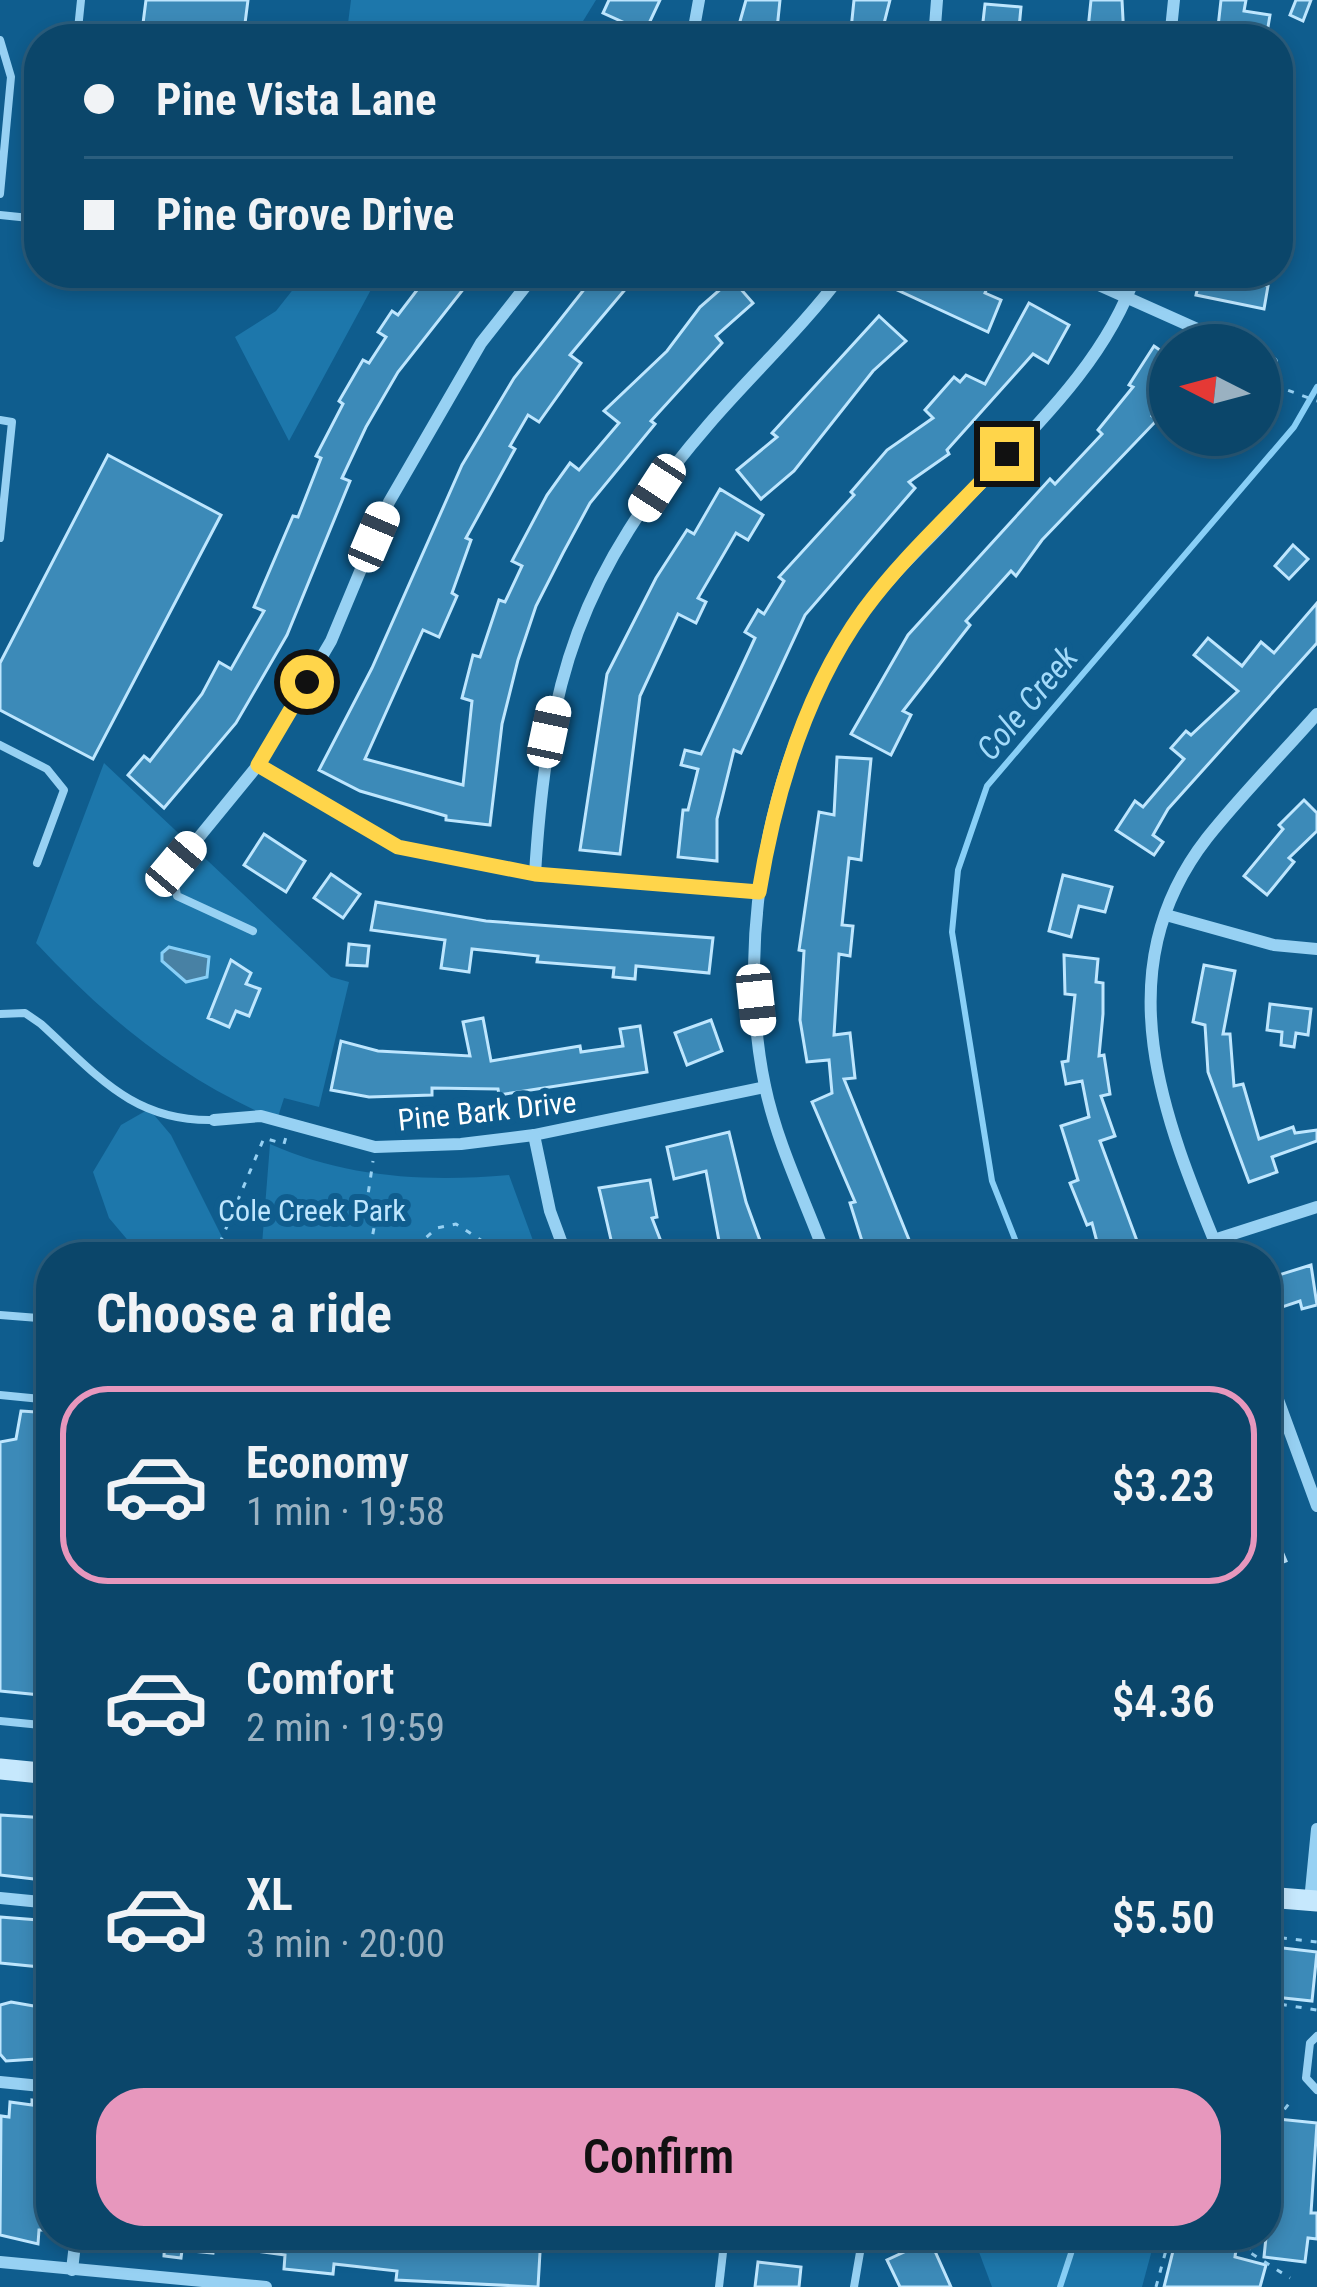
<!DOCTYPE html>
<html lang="en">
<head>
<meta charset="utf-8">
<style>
  body { margin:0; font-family:"Roboto Condensed",sans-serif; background:#195072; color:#f1f3f6; height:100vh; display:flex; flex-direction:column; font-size:45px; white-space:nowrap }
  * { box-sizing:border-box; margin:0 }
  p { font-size:39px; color:#9ab1c1 }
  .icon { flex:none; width:66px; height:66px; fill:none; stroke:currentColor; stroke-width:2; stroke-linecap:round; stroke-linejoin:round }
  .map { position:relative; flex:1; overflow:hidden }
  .sheet { position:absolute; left:36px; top:1242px; width:1245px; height:1008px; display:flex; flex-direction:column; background:#0b466a; border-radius:48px; box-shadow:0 6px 18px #0003,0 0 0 3px #2b5e7e }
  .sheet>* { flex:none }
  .hud { position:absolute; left:24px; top:24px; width:1269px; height:264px; border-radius:48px; box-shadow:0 6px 18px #0003,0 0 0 3px #2b5e7e; display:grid; align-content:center; height:264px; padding:0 60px; background:#0b466a }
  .needle { width:78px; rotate:276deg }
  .controls { position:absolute; left:1149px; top:324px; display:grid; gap:24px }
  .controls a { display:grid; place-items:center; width:132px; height:132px; border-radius:50%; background:#0b466a; box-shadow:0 6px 18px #0003,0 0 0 3px #2b5e7e; font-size:60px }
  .end { position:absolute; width:54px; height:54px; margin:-27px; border:15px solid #ffd54a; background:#111; box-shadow:0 0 0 6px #111 }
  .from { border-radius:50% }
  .car { position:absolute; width:36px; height:72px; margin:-36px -18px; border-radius:15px; box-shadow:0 0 9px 3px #0007; background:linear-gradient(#fff 24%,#345 0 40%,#fff 0 76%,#345 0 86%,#fff 0) }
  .hud b { display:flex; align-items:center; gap:42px; height:114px; font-size:45px }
  .hud b+b { border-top:3px solid #2b5e7e }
  .hud i { width:30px; height:30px; background:#f1f3f6 }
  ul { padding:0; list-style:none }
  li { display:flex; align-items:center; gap:36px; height:198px; margin:0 24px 18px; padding:0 36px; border:6px solid transparent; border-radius:48px }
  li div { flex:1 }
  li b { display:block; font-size:45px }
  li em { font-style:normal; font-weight:600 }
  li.selected { border-color:#e797bd }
  li>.icon { width:108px; height:108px; stroke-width:1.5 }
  h2 { padding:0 60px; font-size:54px; line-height:144px }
  .action { display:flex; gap:24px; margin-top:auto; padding:24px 60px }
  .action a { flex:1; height:138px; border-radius:48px; background:#e797bd; color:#111; font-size:48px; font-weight:600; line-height:138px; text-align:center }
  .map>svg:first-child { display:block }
</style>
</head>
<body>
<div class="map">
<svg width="1317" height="2287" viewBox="0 0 1317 2287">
  <rect width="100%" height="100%" fill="#0f5d8e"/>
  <!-- green -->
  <g fill="#1d77ab">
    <polygon points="351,0 596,0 572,39 346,39"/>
    <polygon points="306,273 380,273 289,441 235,337 276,311"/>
    <path d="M104,763L331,977L349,982L319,1107L284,1098L277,1120C180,1079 107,1019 36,943Z"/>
    <polygon points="149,1109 171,1135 232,1257 142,1257 109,1218 93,1172 121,1125"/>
    <path d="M270,1144C347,1178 426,1182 509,1175L539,1257H261Z"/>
    <polygon points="1004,2235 1156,2235 1142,2287 992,2287 979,2252"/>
  </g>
  <!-- water -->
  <polygon fill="#4881a4" stroke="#88cff7" stroke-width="3" points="169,947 209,957 207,977 186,982 162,961 162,953"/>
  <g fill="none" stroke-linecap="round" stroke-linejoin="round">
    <!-- stream -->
    <g stroke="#88cff7" stroke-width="6">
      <polyline points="1022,1257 992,1181 952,932 958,870 987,786 1294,427 1317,387"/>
      <polyline points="1060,2287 1077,2235"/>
    </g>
  </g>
  <!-- building -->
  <g fill="#3c8ab8" stroke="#bee6fe" stroke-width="3">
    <polygon points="146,0 248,0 243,39 141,39"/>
    <polygon points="609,0 660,0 645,32 603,13"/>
    <polygon points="746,0 780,0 776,39 735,39"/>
    <polygon points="854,0 890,0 880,39 850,39"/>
    <polygon points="1091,0 1122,0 1124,39 1087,39"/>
    <polygon points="1221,0 1246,0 1244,11 1270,15 1266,39 1217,36"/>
    <polygon points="1296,0 1311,0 1303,21 1290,15"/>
    <polygon points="985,4 1021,7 1018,39 981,39"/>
    <polygon points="430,273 476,273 398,372 366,427 342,478 350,481 287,635 236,723 164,808 128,775 144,756 150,761 202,694 219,662 231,669 264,611 254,607 293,516 298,517 321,458 316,456 343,404 339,401 363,360 369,363 386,337 378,332 392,311 398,315"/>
    <polygon points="597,273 639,273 570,355 581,363 539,422 528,415 510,446 515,449 466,538 471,540 452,593 457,596 439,637 423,630 365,759 463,785 472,701 462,698 473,655 480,657 499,600 505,602 522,566 512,561 547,495 570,463 579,470 619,423 604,411 667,351 700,307 732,279 753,303 716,336 722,343 651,421 655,424 590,503 563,553 536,606 518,660 502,724 490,825 446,820 446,816 360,791 319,770 372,668 462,465 514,378"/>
    <polygon points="900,273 958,273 988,285 985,293 1001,300 988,332 893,288"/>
    <polygon points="1201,273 1233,273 1232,278 1268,286 1264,309 1196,295"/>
    <polygon points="1029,303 1069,325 1048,363 1033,354 947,450 949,454 909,482 915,488 805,615 741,753 734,750 717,819 717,861 678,857 683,810 688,810 698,769 681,765 685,750 701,754 755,638 745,632 758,610 764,614 784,581 779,577 854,495 851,492 887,450 933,418 925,410 954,377 960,382 966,375 985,384"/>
    <polygon points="879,316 906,341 873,371 794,471 761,499 737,470 777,437 772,433"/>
    <polygon points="1154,346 1170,357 1170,389 1152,416 1157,420 1042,540 1016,576 1011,571 966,621 970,625 903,711 911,715 891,755 851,734 908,635 1050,479 1055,484 1102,434 1098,430 1133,387 1129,385"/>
    <polygon points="108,455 221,515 93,759 0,710 0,663"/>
    <polygon points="720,489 763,515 748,540 736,533 698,598 706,602 696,623 678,614 640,696 620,854 580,850 607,674 656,578 687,530 694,534"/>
    <polygon points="1293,545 1308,559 1289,579 1275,566"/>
    <polygon points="1317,603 1317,643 1168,809 1153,835 1163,842 1154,855 1116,830 1135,801 1143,807 1184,759 1171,748 1186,731 1191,735 1238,691 1194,655 1208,638 1242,666 1261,642 1274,653"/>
    <polygon points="837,757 871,759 861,860 849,858 842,925 853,926 850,956 839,954 834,1035 850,1033 855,1078 844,1079 916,1257 867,1257 850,1203 855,1202 812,1102 832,1093 829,1060 807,1062 800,1020 804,951 799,950 819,812 834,815"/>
    <polygon points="1304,800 1317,813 1317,831 1289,858 1294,862 1267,895 1244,876 1283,829 1279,825"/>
    <polygon points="264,834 305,861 286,892 244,865"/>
    <polygon points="331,874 360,894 343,918 314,898"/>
    <polygon points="1063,875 1112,887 1105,912 1079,906 1071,937 1049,931"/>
    <polygon points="376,902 486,921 713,938 709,973 636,966 635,979 613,977 614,968 537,962 538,956 472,949 469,972 441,968 445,940 371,930"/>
    <polygon points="349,944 369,946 367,966 347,965"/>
    <polygon points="1064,955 1098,959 1096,982 1103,983 1103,1014 1099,1056 1104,1055 1110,1094 1101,1096 1115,1136 1100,1141 1143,1257 1101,1257 1092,1223 1087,1225 1070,1183 1078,1180 1061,1126 1089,1117 1082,1081 1066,1084 1062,1062 1068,1061 1075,995 1065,994"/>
    <polygon points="231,960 251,973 246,984 260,989 249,1016 236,1011 229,1027 208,1018"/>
    <polygon points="1204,965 1235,971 1223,1034 1230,1034 1234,1086 1243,1084 1259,1139 1293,1127 1295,1133 1317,1130 1317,1141 1272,1157 1277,1172 1249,1182 1208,1072 1205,1025 1193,1022"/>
    <polygon points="1270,1004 1311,1009 1308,1035 1296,1033 1294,1047 1281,1045 1282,1032 1267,1030"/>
    <polygon points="483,1018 491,1061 580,1046 581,1052 623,1046 620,1029 640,1026 647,1072 499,1095 498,1089 432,1088 432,1095 369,1097 331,1090 341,1041 378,1051 470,1056 463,1022"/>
    <polygon points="711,1020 722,1051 687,1065 675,1033"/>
    <polygon points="729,1132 746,1202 766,1257 722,1257 706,1171 674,1179 667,1147"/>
    <polygon points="650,1180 657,1217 652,1218 665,1252 615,1257 599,1188"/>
    <polygon points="1311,1265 1317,1305 1302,1309 1300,1301 1270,1311 1266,1279"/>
    <polygon points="21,1411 51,1413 51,1696 0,1691 0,1442 16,1439"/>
    <polygon points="1266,1513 1286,1561 1266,1569"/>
    <polygon points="0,1815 47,1818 51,1866 45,1866 43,1880 0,1875"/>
    <polygon points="0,1917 51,1921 51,1968 0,1963"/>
    <polygon points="1266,1946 1317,1952 1312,2001 1266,1996"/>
    <polygon points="11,2002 51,2009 51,2058 6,2061 0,2054 0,2005"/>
    <polygon points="32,2100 51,2102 51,2193 48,2230 39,2230 38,2244 0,2235 1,2116 9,2117 10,2102 32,2105"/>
    <polygon points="1278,2119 1317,2123 1311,2213 1317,2213 1317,2239 1308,2238 1305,2262 1264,2257"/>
    <polygon points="165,2235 541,2235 538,2287 396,2280 397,2271 334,2264 333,2274 284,2269 285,2255 214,2245 213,2253 182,2250 181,2258 164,2256"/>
    <polygon points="1177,2235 1238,2235 1235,2257 1266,2265 1260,2287 1164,2287"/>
    <polygon points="930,2240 951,2287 900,2287 887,2260"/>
    <polygon points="758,2262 801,2267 799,2287 755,2287"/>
  </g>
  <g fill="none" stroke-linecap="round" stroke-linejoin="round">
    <!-- path -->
    <g stroke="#97d1f3" stroke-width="3" stroke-dasharray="6 9" stroke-linecap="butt">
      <polyline points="1260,380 1317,401"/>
      <polyline points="214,1257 264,1138 284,1144 286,1137"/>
      <polyline points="357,1257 370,1248 374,1228 365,1215 373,1161"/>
      <polyline points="404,1257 437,1228 456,1224 507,1257"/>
      <polyline points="1266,1936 1317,1942"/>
      <polyline points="1266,2002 1317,2010"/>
      <polyline points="1266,2133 1291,2101"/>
      <polyline points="1179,2235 1249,2252 1290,2278"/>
      <polyline points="1249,2250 1251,2235"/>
      <polyline points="1156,2287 1169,2239 1176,2235"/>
    </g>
    <!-- lane -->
    <g stroke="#97d1f3" stroke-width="8">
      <polyline points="77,39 81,0"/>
      <polyline points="0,40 11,77 0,194"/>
      <polyline points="0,215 39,219"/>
      <polyline points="0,420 12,422 0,538"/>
      <polyline points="0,745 47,769 64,790 37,863"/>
      <polyline points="200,836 173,872 177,896 253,931"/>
      <path d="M0,1014L25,1013L41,1024C97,1075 133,1122 214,1120"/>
      <polyline points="0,1315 51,1319"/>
      <polyline points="0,1395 51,1400"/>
      <polyline points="0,1721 51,1726"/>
      <polyline points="1317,2036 1310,2043 1306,2078 1317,2090"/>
      <polyline points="719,2287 725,2235"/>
      <polyline points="854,2287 863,2235"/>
    </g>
    <!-- street -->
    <g stroke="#97d1f3" stroke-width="12">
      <polyline points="692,39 699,0"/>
      <polyline points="934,39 937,0"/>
      <polyline points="1170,39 1174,0"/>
      <polyline points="1072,273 1233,345"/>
      <polyline points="1260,356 1272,362"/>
      <polyline points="258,765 398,847 535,874 759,892"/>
      <polyline points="200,836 258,765 331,641 389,502 481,343 536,273"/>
      <path d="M535,874C547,679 579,574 709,424C753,373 803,327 843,273"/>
      <polyline points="1166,915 1274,945 1317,949"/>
      <polyline points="214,1120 261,1116 375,1147 461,1144 534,1135 765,1087"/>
      <polyline points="534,1135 550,1211 567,1257"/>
      <polyline points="1214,1240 1317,1207"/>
      <path d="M826,1257C806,1202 777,1144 765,1086C733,934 772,735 865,610C891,574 927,542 957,509C1023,437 1104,368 1136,273"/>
      <path d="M1221,1257C1164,1119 1103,972 1207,838C1241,795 1281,755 1317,714"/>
      <polyline points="1266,1367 1317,1506"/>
      <polyline points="0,1898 51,1903"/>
      <polyline points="1310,1901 1317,1829"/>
      <polyline points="0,2082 51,2087"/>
      <polyline points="0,2262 266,2287"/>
      <polyline points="72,2270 76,2235"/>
    </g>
    <!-- secondary -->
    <g stroke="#c6e8fd" stroke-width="21">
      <polyline points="0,1769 51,1774"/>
      <polyline points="1266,1897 1317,1901"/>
    </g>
  </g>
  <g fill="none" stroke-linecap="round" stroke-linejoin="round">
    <!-- route -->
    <path stroke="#ffd54a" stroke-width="15" d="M307,682L258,765L398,847L535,874L759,892C775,794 805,692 864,610C905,554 961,505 1007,454"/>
  </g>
  <g text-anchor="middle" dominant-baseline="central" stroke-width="12" stroke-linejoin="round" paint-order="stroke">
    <!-- street labels -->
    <g font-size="30" fill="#fff" stroke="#0f5d8e">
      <text transform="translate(487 1111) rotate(-6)">Pine Bark Drive</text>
    </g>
    <!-- park labels -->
    <g font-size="30" fill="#bee6fe" stroke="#0f5d8e">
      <text x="312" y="1210">Cole Creek Park</text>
    </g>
    <!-- water labels -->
    <g font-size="33" font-style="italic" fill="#a2dafa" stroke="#0f5d8e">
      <text transform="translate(1027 703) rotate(-50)">Cole Creek</text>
    </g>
  </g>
</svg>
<div class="controls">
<a><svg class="needle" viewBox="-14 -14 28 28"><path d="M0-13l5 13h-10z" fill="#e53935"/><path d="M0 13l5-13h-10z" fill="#9ab1c1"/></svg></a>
</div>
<i class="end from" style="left:307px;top:682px"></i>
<i class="end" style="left:1007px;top:454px"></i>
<i class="car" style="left:657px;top:488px;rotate:213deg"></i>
<i class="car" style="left:374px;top:537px;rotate:23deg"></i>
<i class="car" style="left:549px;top:732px;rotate:12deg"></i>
<i class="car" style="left:176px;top:864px;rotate:40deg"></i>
<i class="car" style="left:756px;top:1000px;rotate:174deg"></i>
<div class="hud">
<b><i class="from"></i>Pine Vista Lane</b>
<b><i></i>Pine Grove Drive</b>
</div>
<section class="sheet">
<h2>Choose a ride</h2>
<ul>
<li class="selected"><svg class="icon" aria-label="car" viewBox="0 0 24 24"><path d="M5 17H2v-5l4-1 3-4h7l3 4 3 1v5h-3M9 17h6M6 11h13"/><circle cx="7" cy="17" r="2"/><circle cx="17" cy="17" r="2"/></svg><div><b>Economy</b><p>1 min · 19:58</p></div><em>$3.23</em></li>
<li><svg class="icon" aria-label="car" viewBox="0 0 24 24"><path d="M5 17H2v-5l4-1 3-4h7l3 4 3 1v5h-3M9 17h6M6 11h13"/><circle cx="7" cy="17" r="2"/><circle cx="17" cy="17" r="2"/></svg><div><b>Comfort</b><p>2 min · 19:59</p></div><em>$4.36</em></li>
<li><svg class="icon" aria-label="car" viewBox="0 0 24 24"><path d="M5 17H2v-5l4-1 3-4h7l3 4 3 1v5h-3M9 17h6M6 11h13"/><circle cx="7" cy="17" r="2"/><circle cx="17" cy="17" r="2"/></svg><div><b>XL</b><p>3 min · 20:00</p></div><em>$5.50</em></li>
</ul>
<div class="action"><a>Confirm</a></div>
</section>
</div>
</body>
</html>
